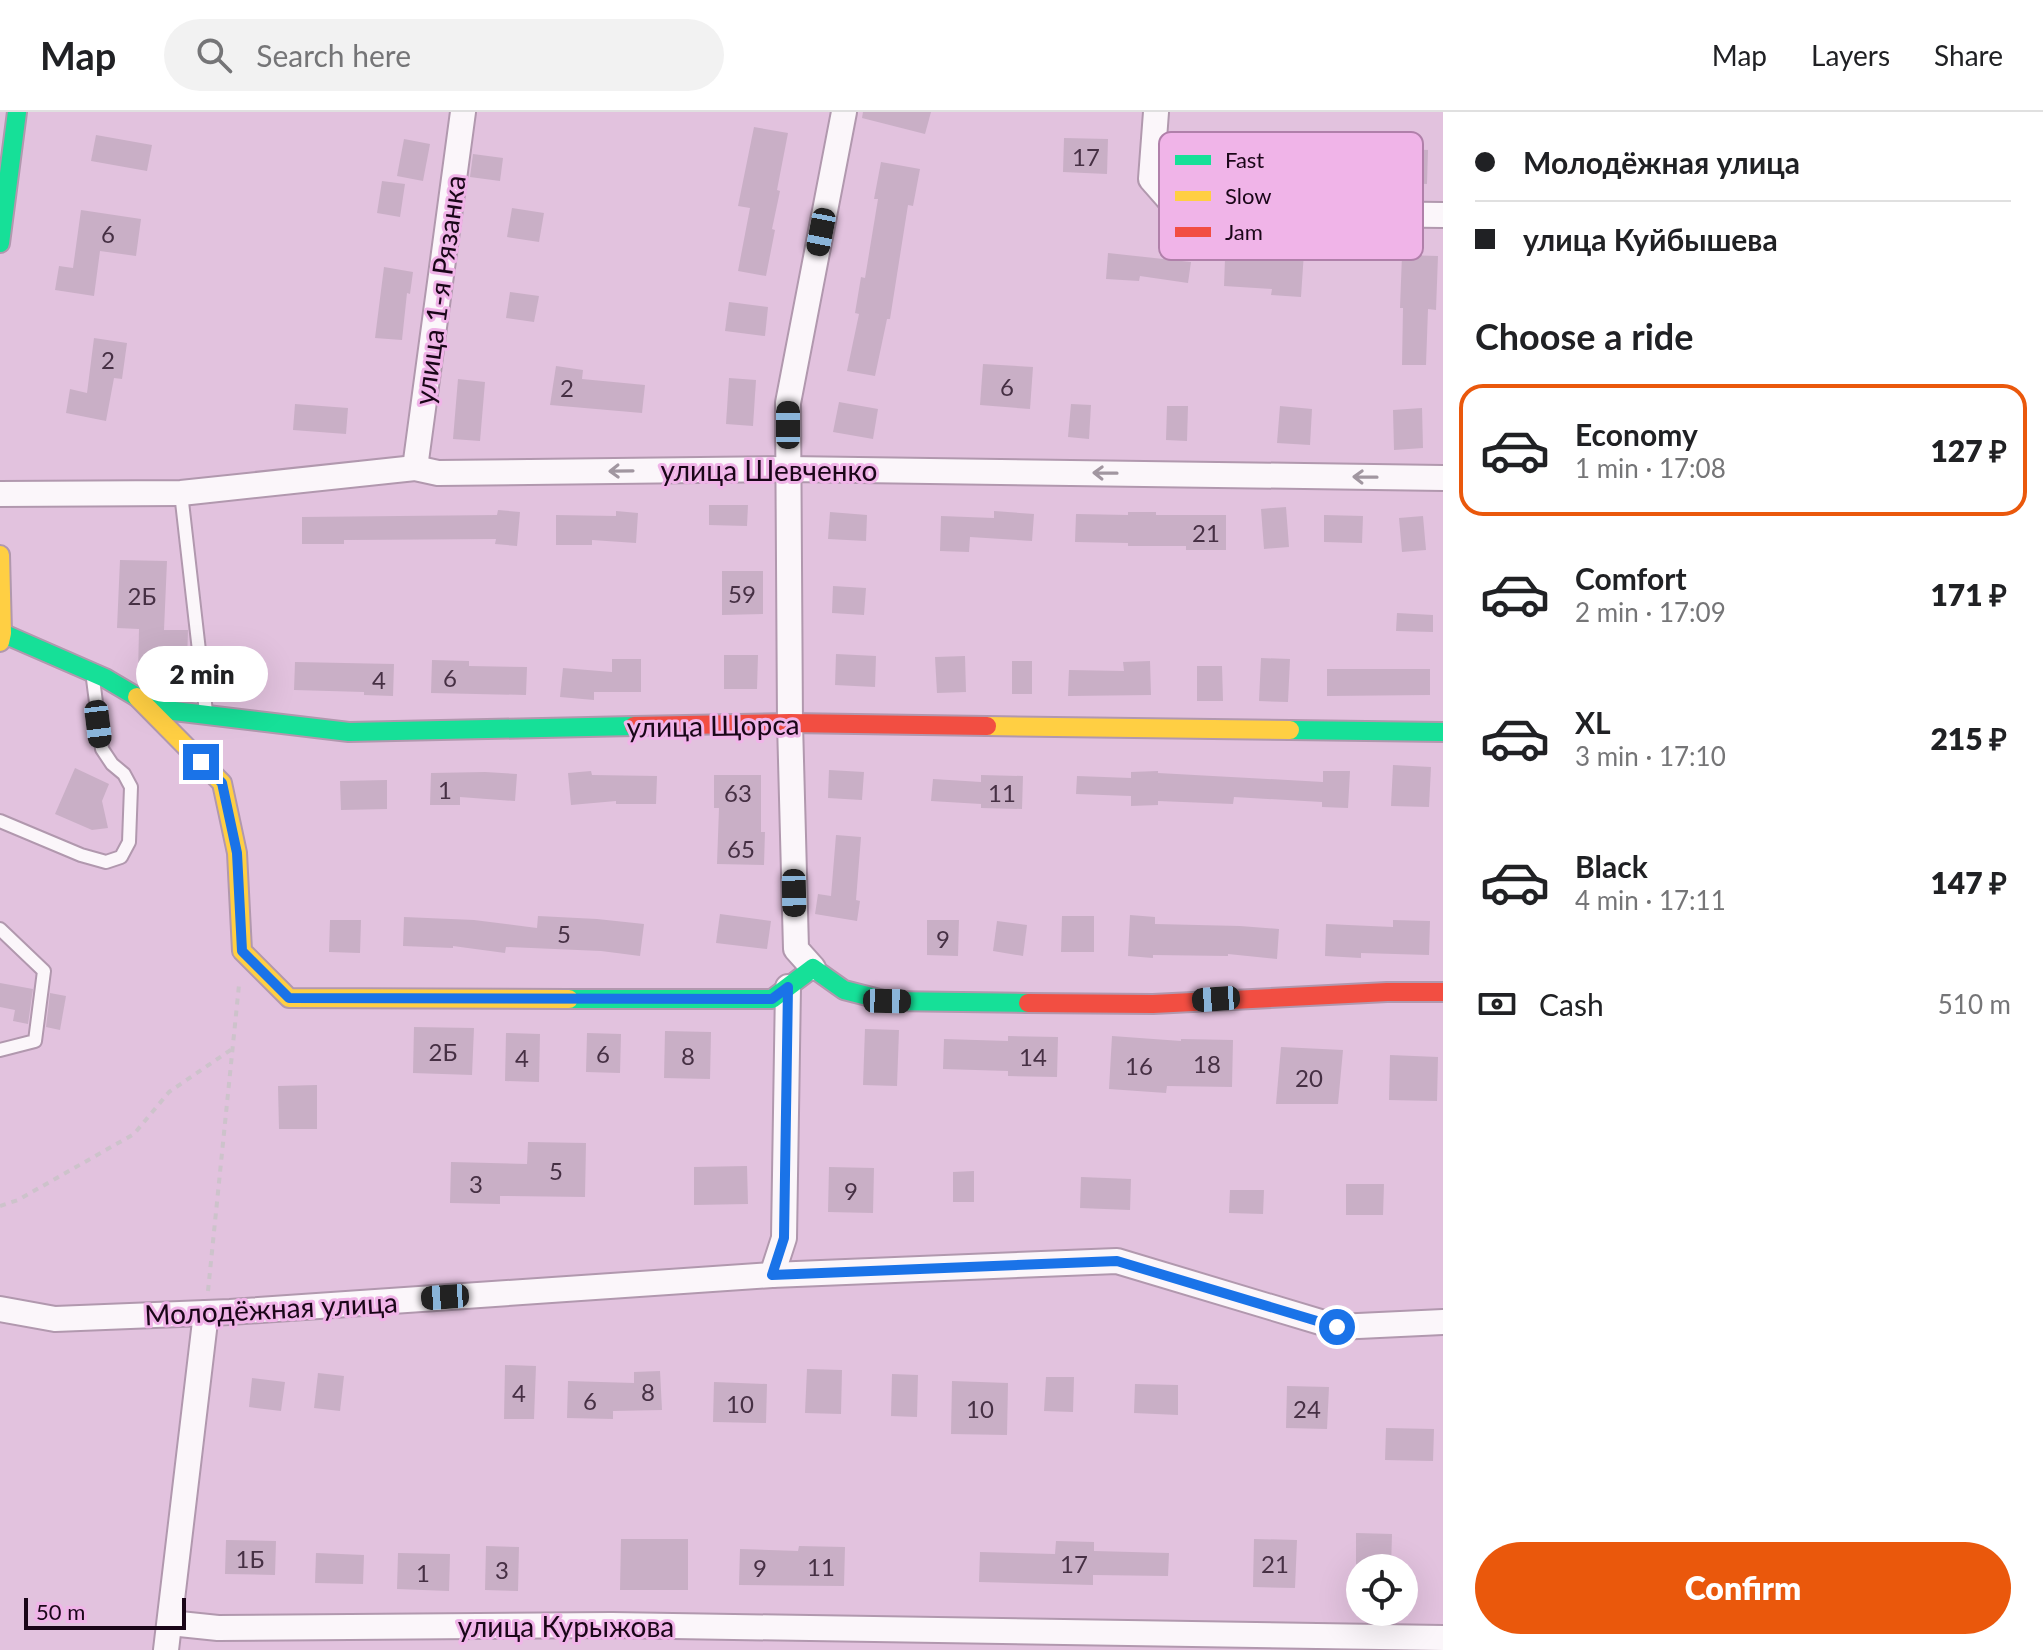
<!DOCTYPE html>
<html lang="en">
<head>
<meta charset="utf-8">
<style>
  body { margin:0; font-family:Lato,sans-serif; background:#f2f2f2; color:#202124; height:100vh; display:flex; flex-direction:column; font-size:30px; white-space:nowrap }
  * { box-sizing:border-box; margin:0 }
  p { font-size:26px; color:#757577 }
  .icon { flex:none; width:44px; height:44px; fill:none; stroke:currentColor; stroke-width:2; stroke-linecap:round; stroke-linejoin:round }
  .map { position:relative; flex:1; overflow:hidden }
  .drawer { display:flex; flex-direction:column; background:#fff; width:600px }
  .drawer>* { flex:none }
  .top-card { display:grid; align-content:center; height:176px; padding:0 32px; background:#fff }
  .controls { position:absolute; left:1346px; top:1442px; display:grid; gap:16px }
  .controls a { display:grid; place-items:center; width:72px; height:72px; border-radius:50%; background:#fff; box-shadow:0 8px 32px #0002; font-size:40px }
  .scale { position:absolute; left:24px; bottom:20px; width:162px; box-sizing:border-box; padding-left:8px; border:4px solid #1a0618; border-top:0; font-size:22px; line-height:28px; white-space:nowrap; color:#1a0618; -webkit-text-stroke:6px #f0b4e8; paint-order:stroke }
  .end { position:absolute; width:36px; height:36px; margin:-18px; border:10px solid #1a73e8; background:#fff; box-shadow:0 0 0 4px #fff }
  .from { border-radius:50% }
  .bubble { position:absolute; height:56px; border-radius:28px; background:#fff; box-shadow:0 8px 32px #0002; font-size:26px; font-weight:800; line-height:56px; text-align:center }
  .car { position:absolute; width:24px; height:48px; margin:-24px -12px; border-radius:10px; box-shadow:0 0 6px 2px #0007; background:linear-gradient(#222 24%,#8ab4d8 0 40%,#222 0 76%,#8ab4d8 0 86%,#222 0) }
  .top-card b { display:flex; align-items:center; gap:28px; height:76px; font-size:30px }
  .top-card b+b { border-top:2px solid #e0e0e0 }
  .top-card i { width:20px; height:20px; background:#202124 }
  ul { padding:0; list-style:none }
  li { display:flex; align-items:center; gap:24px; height:132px; margin:0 16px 12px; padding:0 16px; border:4px solid transparent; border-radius:24px }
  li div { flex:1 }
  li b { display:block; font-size:30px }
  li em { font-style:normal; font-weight:800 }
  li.active { border-color:#ea580c }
  li>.icon { width:72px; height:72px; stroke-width:1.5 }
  h2 { padding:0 32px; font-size:36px; line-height:96px }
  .pay { display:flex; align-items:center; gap:20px; height:88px; padding:0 32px; font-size:30px }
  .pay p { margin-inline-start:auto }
  .primary-button { display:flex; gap:16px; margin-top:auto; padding:16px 32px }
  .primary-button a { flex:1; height:92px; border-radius:48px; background:#ea580c; color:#fff; font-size:32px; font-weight:800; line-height:92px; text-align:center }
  header { display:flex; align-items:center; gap:48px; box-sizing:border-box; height:112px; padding:0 40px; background:#fff; border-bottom:2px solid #e0e0e0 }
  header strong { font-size:38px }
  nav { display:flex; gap:44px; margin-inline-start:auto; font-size:28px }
  .search { width:560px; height:72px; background:#f2f2f2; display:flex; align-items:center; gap:20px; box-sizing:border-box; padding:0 28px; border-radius:44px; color:#757577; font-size:30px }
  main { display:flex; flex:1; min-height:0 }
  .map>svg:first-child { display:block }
</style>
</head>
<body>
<header>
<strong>Map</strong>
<div class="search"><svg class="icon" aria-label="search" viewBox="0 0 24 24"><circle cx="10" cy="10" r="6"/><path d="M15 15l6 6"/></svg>Search here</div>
<nav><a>Map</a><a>Layers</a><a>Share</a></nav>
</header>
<main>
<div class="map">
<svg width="1443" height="1538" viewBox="0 0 1443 1538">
  <rect width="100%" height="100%" fill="#e2c2de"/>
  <!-- building -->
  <g fill="#c9afc6">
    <polygon points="863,0 931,0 925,22 862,6"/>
    <polygon points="754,15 788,21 777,78 780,79 772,117 775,118 766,164 738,159 750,96 738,94"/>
    <polygon points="96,23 152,33 147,59 91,49"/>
    <polygon points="1064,26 1108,27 1107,62 1063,60"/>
    <polygon points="404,27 430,32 423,69 397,64"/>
    <polygon points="1405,37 1428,38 1427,72 1404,71"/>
    <polygon points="473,42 503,46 500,69 470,65"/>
    <polygon points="881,50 920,57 913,94 908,93 890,207 887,207 875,264 847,259 859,202 855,201 861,165 865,166 878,87 874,87"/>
    <polygon points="382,69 405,72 400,105 377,101"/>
    <polygon points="512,96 544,101 539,130 507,125"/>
    <polygon points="81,98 141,107 136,144 100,139 94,184 55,178 59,154 73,156"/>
    <polygon points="1274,138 1304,140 1301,185 1271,183 1272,177 1224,174 1225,147 1274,149"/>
    <polygon points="1108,141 1191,150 1188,171 1140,164 1139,169 1106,167"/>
    <polygon points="1402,143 1438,144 1436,198 1428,197 1426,253 1402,253 1403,196 1400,196"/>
    <polygon points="384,155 413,160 410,182 407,181 402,228 375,226"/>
    <polygon points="510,180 539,184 534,210 506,206"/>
    <polygon points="729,190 768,195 765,224 725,219"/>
    <polygon points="94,226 127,231 122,267 114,266 106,309 66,301 70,277 87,281"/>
    <polygon points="983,252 1033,255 1030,297 980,293"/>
    <polygon points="556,254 583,258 582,267 645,273 642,301 550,293"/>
    <polygon points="729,266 756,268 753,314 726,312"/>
    <polygon points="458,267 485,270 480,329 453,327"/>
    <polygon points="839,290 878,297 873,327 833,320"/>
    <polygon points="295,292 348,296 346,322 293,318"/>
    <polygon points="1071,292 1091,293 1089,327 1068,325"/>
    <polygon points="1167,294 1188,294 1187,329 1166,328"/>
    <polygon points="1280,294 1312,297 1310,333 1277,331"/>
    <polygon points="1422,296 1423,336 1394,338 1393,298"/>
    <polygon points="709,393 748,393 747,414 709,413"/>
    <polygon points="1286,395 1289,435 1264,437 1261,397"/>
    <polygon points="498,398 520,400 517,434 495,432 496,427 344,428 344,432 302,432 302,405 497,403"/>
    <polygon points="616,399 638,401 636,431 592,428 592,433 556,433 556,403 616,404"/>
    <polygon points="994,399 1034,402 1032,429 970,425 969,440 940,439 941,404 994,406"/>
    <polygon points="830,400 867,403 866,429 828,427"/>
    <polygon points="1128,400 1156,400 1156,403 1226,403 1226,438 1186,438 1186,434 1128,434 1128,431 1075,430 1076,402 1128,403"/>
    <polygon points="1324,403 1363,404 1362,431 1324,430"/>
    <polygon points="1423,404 1426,438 1402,440 1399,406"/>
    <polygon points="120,448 167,449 164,518 188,518 186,580 146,567 138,562 139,517 117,516"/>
    <polygon points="722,459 763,459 763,502 722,503"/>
    <polygon points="833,474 866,476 864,503 832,501"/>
    <polygon points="1397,501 1433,503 1433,520 1396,519"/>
    <polygon points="836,542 876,544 875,575 835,573"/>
    <polygon points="724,543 758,543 757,577 724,577"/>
    <polygon points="965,544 966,580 937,581 935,545"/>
    <polygon points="1261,546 1290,547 1288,590 1259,589"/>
    <polygon points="612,547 641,547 641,580 594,580 594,588 560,585 563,556 612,560"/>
    <polygon points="432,548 469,549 469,554 527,555 526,583 431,581"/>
    <rect x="1012" y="549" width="20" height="33"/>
    <polygon points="1150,549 1151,583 1068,584 1069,558 1124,559 1123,550"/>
    <polygon points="295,550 394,552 393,584 364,583 364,580 294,578"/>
    <polygon points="1197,554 1222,554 1223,589 1197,589"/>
    <polygon points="1327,557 1430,557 1430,583 1327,584"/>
    <polygon points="1393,653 1431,655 1429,695 1391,694"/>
    <polygon points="75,656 109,672 102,689 108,716 92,718 55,702"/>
    <polygon points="829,658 864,660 862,688 828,686"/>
    <polygon points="591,659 592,663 657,664 656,692 616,692 616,689 571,693 568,661"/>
    <polygon points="1158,659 1158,661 1323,670 1323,659 1350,659 1348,696 1322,695 1322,690 1234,685 1233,692 1158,689 1158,693 1131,694 1131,684 1076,682 1077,664 1131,666 1131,660"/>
    <polygon points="485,660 517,662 515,689 460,685 460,693 430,693 431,661"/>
    <polygon points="714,663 761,663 761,720 765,720 764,753 717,752 719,696 714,696"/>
    <polygon points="981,663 1023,664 1022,697 981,696 981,692 931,689 933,667 981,670"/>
    <polygon points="387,668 387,697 341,698 340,669"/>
    <polygon points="836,723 861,725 856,788 860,789 857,809 815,802 818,782 831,784"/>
    <polygon points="720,802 771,809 767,837 716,831"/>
    <polygon points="1130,803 1155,805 1155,812 1240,814 1279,817 1277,847 1228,842 1228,844 1153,843 1153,846 1128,844"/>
    <polygon points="538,804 597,807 644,812 640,844 601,839 506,835 505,841 453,834 453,836 403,834 404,805 474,808 537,816"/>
    <polygon points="1062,804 1094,804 1094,840 1061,840"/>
    <polygon points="330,808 361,808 360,841 329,840"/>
    <polygon points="927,808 959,808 958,844 927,843"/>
    <polygon points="1393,808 1430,809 1429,843 1361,841 1361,846 1325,844 1326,812 1393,815"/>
    <polygon points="997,809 1027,813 1023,844 993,839"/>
    <polygon points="0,871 33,877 28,912 13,909 15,898 0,895"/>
    <polygon points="50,881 66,884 60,918 46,915"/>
    <polygon points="414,915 474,916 472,963 413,961"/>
    <polygon points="865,917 899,918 897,974 863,973"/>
    <polygon points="665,919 711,920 710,967 664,966"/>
    <polygon points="506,921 540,922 539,970 505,969"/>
    <polygon points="587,921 621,922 620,961 586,960"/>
    <polygon points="1008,924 1058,925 1057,965 1008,964 1008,959 943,957 944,927 1008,929"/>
    <polygon points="1112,924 1181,929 1181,927 1233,928 1232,975 1167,974 1166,981 1109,977"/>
    <polygon points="1281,935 1343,938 1338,992 1276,992"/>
    <polygon points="1390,943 1438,945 1437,989 1389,988"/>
    <polygon points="317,973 317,1017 279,1017 278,974"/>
    <polygon points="528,1030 586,1031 585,1085 500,1084 500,1092 450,1091 451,1050 527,1052"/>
    <polygon points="747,1054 748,1092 694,1093 694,1055"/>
    <polygon points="829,1055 874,1056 873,1101 828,1100"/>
    <polygon points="974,1059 974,1090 953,1090 953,1060"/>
    <polygon points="1081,1065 1131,1067 1130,1098 1080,1096"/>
    <polygon points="1346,1072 1384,1072 1383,1103 1346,1103"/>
    <polygon points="1230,1078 1264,1078 1263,1102 1229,1101"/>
    <polygon points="505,1253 536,1254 534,1307 504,1307"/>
    <polygon points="807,1257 842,1258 841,1302 805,1301"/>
    <polygon points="660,1259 662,1298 613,1299 613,1307 567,1306 568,1269 634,1271 634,1260"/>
    <polygon points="318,1261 344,1264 340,1299 314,1296"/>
    <polygon points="892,1262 918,1263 917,1305 891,1304"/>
    <polygon points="1046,1265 1074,1265 1073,1300 1044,1299"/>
    <polygon points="252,1266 285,1270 281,1299 249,1295"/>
    <polygon points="952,1269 1008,1271 1007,1323 951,1322"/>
    <polygon points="714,1270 767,1272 766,1311 713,1310"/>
    <polygon points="1135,1272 1178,1273 1178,1303 1134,1301"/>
    <polygon points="1287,1274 1329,1275 1327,1317 1286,1316"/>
    <polygon points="1386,1316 1434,1317 1433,1349 1385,1348"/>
    <polygon points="1356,1421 1392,1422 1391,1456 1356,1456"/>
    <polygon points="621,1427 688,1427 688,1478 620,1478"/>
    <polygon points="1254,1427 1297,1428 1295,1476 1253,1475"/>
    <polygon points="226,1428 276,1429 275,1463 225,1462"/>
    <polygon points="1056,1429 1094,1430 1094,1439 1169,1441 1168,1464 1093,1463 1093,1473 979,1470 980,1440 1055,1442"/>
    <polygon points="486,1434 519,1435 518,1479 485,1478"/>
    <polygon points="799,1434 845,1435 844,1474 739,1473 740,1437 798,1439"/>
    <polygon points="316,1441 364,1443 363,1472 315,1471"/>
    <polygon points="398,1441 450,1442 449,1479 397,1477"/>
  </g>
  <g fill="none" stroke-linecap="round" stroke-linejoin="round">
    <defs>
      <g id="lane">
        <polyline points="181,381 206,600"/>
        <polyline points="0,709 81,743 106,750 121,745 129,730 131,675 124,662 112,652 102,637 93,567"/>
        <polyline points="0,817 44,859 35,929 0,938"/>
      </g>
      <g id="street">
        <polyline points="1156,0 1151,67 1180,100 1443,103"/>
        <polyline points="415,356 463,0"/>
        <polyline points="0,382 181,381 415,356 438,361 788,357 1443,366"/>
        <polyline points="813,856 796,837 790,611 788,291 844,0"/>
        <polyline points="772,1163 784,1126 788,875"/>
        <polyline points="0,1197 55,1207 230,1200 772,1163 1117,1149 1337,1215 1443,1210"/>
        <polyline points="170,1511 218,1516 612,1513 1443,1526"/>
        <polyline points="166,1538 206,1201"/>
      </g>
      <g id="fast">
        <polyline points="0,131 17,0"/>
        <polyline points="2,521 105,566 137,585 174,599 349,620 634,614"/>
        <polyline points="1290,618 1443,620"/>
        <polyline points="569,887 772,887 813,856 844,878 887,889 1028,891"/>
      </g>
      <g id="slow">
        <polyline points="0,443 2,521 0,530"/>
        <polyline points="137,585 222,671 237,741 242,839 289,886 569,887"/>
        <polyline points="987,614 1290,618"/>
      </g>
      <g id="jam">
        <polyline points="634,614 790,611 987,614"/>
        <polyline points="1028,891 1153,892 1387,880 1443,880"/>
      </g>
    </defs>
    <!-- lane casing -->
    <use href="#lane" stroke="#b198ae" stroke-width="16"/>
    <!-- street casing -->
    <use href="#street" stroke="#b198ae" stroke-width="28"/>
    <!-- fast casing -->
    <use href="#fast" stroke="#b198ae" stroke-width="22"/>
    <!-- slow casing -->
    <use href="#slow" stroke="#b198ae" stroke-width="22"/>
    <!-- jam casing -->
    <use href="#jam" stroke="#b198ae" stroke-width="22"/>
    <!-- path -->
    <g stroke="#cdc3cb" stroke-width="4" stroke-dasharray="6 6" stroke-linecap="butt">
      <polyline points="0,1094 18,1088 134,1022 169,980 232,937"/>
      <polyline points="208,1179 239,873"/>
    </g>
    <!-- lane -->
    <use href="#lane" stroke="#fbf6fa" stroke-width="12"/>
    <!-- street -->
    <use href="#street" stroke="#fbf6fa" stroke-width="24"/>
    <!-- fast -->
    <use href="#fast" stroke="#16e098" stroke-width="18"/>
    <!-- slow -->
    <use href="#slow" stroke="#ffcf43" stroke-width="18"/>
    <!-- jam -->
    <use href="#jam" stroke="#f24e42" stroke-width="18"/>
  </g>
  <!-- one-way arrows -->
  <defs><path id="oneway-shaft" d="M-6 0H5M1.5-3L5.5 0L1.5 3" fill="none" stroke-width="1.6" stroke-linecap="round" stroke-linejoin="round" transform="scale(2)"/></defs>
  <g stroke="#a196a0">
    <use href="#oneway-shaft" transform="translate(621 359) rotate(179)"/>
    <use href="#oneway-shaft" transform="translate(1105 361) rotate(-179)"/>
    <use href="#oneway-shaft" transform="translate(1365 365) rotate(-179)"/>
  </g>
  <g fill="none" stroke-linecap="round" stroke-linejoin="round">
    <!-- route -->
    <polyline stroke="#1a73e8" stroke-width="10" points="201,650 222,671 237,741 242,839 289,886 772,887 788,875 784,1126 772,1163 1117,1149 1337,1215"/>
  </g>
  <g text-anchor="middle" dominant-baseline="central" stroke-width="6" stroke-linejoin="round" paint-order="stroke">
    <!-- number labels -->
    <g font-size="24" fill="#463044">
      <text x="1086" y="44">17</text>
      <text x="108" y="121">6</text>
      <text x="108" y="247">2</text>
      <text x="1007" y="274">6</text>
      <text x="567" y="275">2</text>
      <text x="1206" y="420">21</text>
      <text x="742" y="481">59</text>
      <text x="142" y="483">2Б</text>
      <text x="450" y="565">6</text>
      <text x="379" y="567">4</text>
      <text x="445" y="677">1</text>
      <text x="738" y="680">63</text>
      <text x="1002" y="680">11</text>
      <text x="741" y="736">65</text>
      <text x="564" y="821">5</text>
      <text x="943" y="826">9</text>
      <text x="443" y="939">2Б</text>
      <text x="603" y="941">6</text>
      <text x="688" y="943">8</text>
      <text x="1033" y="944">14</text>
      <text x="522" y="945">4</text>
      <text x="1207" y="951">18</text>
      <text x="1139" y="953">16</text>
      <text x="1309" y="965">20</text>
      <text x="556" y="1058">5</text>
      <text x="476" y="1071">3</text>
      <text x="851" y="1078">9</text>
      <text x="648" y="1279">8</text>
      <text x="519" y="1280">4</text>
      <text x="590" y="1288">6</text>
      <text x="740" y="1291">10</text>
      <text x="980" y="1296">10</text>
      <text x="1307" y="1296">24</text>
      <text x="250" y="1446">1Б</text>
      <text x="1074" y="1451">17</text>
      <text x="1275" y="1451">21</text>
      <text x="821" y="1454">11</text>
      <text x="760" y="1455">9</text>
      <text x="502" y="1457">3</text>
      <text x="423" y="1460">1</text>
    </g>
    <!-- street labels -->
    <g font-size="28" fill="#1a0618" stroke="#f0b4e8">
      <text transform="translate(439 178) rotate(-82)">улица 1-я Рязанка</text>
      <text x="769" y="358">улица Шевченко</text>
      <text transform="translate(713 613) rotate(-1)">улица Щорса</text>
      <text transform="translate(271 1196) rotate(-3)">Молодёжная улица</text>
      <text x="566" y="1514">улица Курыжова</text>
    </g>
  </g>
  <!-- legend -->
  <rect x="1159" y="20" width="264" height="128" rx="12" fill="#f0b4e8" stroke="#b080aa" stroke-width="2"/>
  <rect x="1175" y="43" width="36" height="10" fill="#16e098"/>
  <rect x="1175" y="79" width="36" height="10" fill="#ffcf43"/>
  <rect x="1175" y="115" width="36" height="10" fill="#f24e42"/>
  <g font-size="22" fill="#1a0618">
    <text x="1225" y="56">Fast</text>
    <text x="1225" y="92">Slow</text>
    <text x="1225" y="128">Jam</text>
  </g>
</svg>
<div class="controls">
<a><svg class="icon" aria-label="locate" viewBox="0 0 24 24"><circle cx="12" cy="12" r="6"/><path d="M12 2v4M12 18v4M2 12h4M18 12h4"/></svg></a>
</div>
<div class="scale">50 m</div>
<i class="end from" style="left:1337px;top:1215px"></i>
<i class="end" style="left:201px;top:650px"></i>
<div class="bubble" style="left:136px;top:534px;width:132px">2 min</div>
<i class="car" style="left:821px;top:120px;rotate:191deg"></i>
<i class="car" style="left:788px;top:313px;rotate:0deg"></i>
<i class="car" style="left:98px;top:612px;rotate:173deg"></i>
<i class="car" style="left:794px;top:781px;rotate:179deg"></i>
<i class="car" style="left:1216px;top:887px;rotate:266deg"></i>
<i class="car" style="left:887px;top:889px;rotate:91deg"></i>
<i class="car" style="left:445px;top:1185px;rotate:266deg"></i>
</div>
<section class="drawer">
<div class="top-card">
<b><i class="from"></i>Молодёжная улица</b>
<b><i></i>улица Куйбышева</b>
</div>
<h2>Choose a ride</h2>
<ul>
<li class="active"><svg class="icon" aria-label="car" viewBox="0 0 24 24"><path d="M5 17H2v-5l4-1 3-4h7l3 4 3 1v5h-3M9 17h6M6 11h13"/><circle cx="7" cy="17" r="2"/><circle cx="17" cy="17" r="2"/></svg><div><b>Economy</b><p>1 min · 17:08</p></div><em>127 ₽</em></li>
<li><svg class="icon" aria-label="car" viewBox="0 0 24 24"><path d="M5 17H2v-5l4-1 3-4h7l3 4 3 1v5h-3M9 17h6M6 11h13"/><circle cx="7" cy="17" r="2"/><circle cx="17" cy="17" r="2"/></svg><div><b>Comfort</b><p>2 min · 17:09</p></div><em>171 ₽</em></li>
<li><svg class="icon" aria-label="car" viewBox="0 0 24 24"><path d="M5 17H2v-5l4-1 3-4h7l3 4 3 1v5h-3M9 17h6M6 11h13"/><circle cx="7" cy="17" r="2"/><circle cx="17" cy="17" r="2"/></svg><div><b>XL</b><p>3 min · 17:10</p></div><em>215 ₽</em></li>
<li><svg class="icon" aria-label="car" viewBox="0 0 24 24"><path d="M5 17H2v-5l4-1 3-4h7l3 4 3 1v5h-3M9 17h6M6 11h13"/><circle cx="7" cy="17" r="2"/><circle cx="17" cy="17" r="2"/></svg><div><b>Black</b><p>4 min · 17:11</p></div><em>147 ₽</em></li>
</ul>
<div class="pay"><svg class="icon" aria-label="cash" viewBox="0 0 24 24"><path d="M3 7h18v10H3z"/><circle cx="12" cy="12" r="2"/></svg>Cash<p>510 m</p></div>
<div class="primary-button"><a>Confirm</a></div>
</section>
</main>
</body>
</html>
